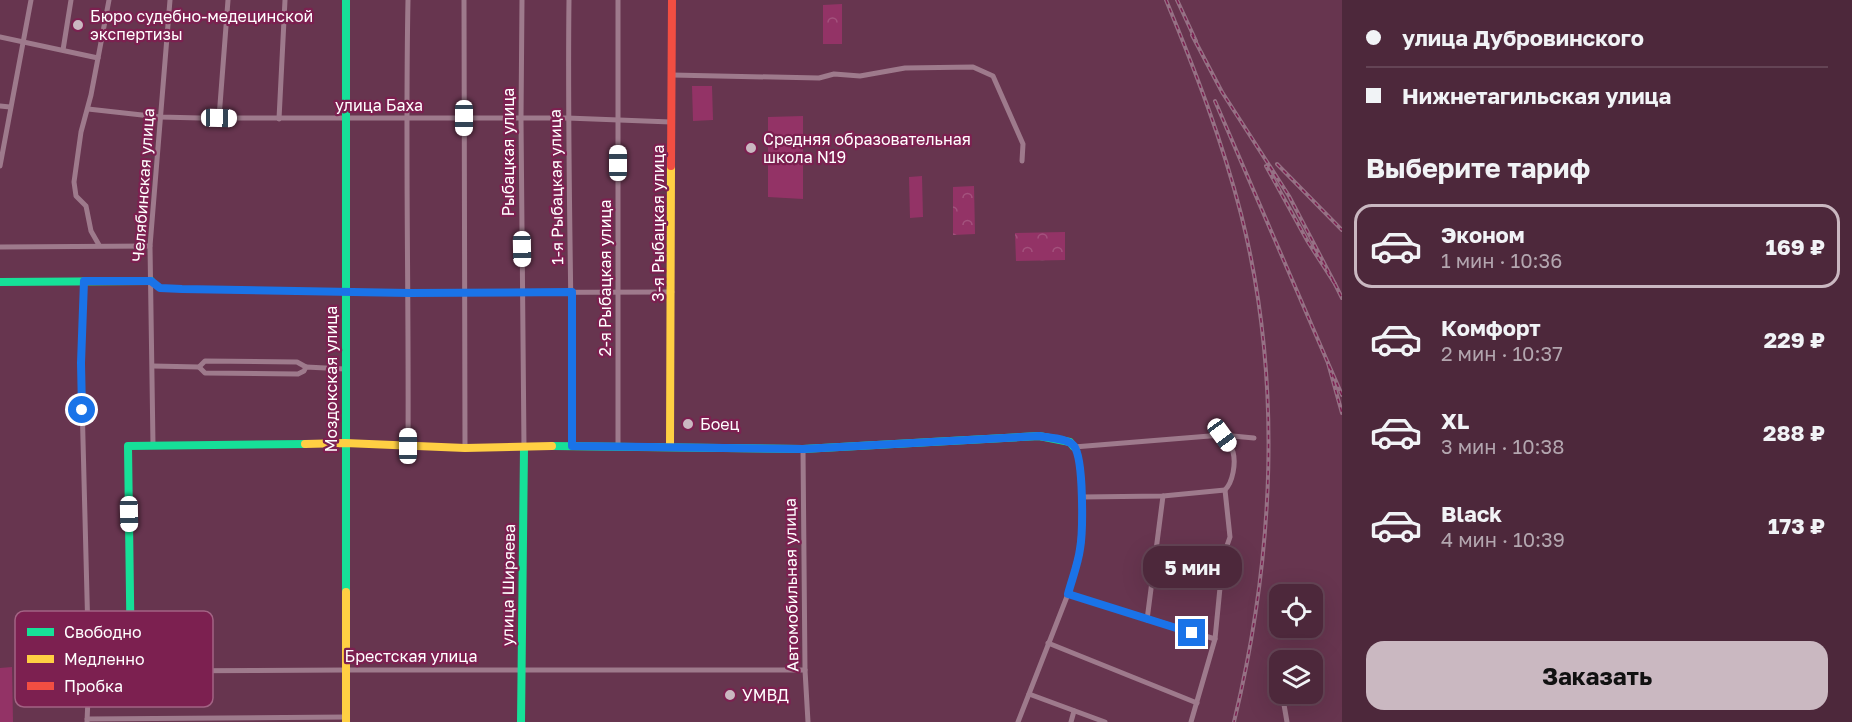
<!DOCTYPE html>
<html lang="ru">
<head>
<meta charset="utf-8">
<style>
  body { margin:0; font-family:"Golos Text",sans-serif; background:#573446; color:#f1f3f6; height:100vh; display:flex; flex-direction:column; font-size:22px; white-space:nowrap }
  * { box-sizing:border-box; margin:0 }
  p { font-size:20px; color:#b3a6af }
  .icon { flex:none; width:33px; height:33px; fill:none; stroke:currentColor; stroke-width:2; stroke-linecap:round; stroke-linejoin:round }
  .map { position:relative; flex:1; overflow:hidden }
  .details { display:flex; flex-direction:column; background:#4d283b; width:510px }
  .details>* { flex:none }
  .banner { display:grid; align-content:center; height:132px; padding:0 24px; background:#4d283b }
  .fabs { position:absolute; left:1269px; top:584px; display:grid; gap:12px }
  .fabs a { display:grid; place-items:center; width:54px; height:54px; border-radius:12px; background:#4d283b; box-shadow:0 6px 24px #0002,0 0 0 2px #644455; font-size:30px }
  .end { position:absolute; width:27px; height:27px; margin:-14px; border:8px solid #1a73e8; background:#fff; box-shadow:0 0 0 3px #fff }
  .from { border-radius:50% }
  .bubble { position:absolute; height:42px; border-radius:18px; background:#4d283b; box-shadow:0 6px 24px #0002,0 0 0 2px #644455; font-size:20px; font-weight:700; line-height:42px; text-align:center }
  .car { position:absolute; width:18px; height:36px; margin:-18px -9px; border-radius:8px; box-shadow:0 0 4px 2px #0007; background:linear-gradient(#fff 24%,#345 0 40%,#fff 0 76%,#345 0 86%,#fff 0) }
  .banner b { display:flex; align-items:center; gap:21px; height:57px; font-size:22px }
  .banner b+b { border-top:2px solid #644455 }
  .banner i { width:15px; height:15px; background:#f1f3f6 }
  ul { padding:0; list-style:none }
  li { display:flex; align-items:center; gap:18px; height:84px; margin:0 12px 9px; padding:0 12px; border:3px solid transparent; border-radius:18px }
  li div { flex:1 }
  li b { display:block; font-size:22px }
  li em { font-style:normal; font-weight:700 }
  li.on { border-color:#cab8c1 }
  li>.icon { width:54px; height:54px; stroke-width:1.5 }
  h2 { padding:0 24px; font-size:27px; line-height:72px }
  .button { display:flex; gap:12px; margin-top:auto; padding:12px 24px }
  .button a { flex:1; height:69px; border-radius:18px; background:#cab8c1; color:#111; font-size:24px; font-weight:700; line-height:69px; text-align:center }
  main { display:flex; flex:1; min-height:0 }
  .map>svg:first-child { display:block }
</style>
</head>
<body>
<main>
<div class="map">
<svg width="1342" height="722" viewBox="0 0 1342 722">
  <defs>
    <pattern id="forest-crowns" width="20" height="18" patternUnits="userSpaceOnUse" patternTransform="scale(1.5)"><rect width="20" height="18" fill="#933366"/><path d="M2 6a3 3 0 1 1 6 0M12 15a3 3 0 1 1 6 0" fill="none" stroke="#a3527d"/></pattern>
  </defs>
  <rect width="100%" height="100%" fill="#67354f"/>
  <!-- grass -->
  <g fill="#933366">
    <polygon points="692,86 712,86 713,120 693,121"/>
    <polygon points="803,116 803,199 768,197 768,117"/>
    <polygon points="922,176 923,217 910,218 909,177"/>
    <polygon points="12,667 13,722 0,722 0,668"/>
  </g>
  <!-- forest -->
  <g fill="url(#forest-crowns)">
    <polygon points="842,4 842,44 823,44 823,5"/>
    <polygon points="974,186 975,234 953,235 953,187"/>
    <polygon points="1065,232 1065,260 1016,261 1015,233"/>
  </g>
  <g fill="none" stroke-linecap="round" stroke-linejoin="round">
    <!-- street -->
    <g stroke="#9e7a8c" stroke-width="5">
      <path d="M408,0C405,149 409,297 408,446"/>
      <polyline points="464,0 465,448"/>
      <polyline points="522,0 521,119 524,448"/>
      <path d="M569,0C567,149 572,298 572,446"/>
      <polyline points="0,37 98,58"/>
      <polyline points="63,50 71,0"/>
      <polyline points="672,75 819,78 834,74 860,76 905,68 973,67 993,76 1023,144 1022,161"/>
      <polyline points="0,106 10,107"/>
      <polyline points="88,109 160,117 200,118 567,118 671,122"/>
      <polyline points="219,118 228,0"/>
      <polyline points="279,119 285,0"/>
      <polyline points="0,166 31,0"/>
      <polyline points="99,245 91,231 86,206 76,196 74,182 81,132 91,95 109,0"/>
      <polyline points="0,247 150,246"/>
      <polyline points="84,281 81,362 89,674 87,722"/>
      <polyline points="151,281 160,288 181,289 409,293 672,292"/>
      <polyline points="153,366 199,367 205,361 297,362 306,367"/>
      <polyline points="199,367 205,373 298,374 304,371 306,367 345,369"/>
      <polyline points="153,445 150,246 170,0"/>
      <polyline points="618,447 618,0"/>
      <polyline points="803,449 805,670 808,722"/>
      <polyline points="1082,497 1163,496 1225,490"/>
      <polyline points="1068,594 1215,639"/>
      <polyline points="1147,620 1163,496"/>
      <polyline points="1048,643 1197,703"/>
      <polyline points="1278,665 1280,674"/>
      <polyline points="89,674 131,671 346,670 805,670"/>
      <polyline points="1282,693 1287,722"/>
      <polyline points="1029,694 1105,722"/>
      <polyline points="87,719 346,717"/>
      <polyline points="1018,722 1068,594 1080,548 1082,497 1078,455 1074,447 1222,435 1254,438"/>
      <polyline points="1071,722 1074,711"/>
      <path d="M1191,722L1215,639L1223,557L1230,537L1225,490C1233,482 1236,463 1233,452C1231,446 1226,440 1222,435"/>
    </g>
    <!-- fast -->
    <g stroke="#16e098" stroke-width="8">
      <polyline points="346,0 346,592"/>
      <polyline points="0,282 151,281"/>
      <polyline points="552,446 803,449 1039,436 1070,442 1074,447"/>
      <polyline points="131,671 128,446 305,444"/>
      <polyline points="521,722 524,448"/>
    </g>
    <!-- slow -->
    <g stroke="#ffcf43" stroke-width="8">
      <polyline points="305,444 345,443 465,448 552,446"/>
      <polyline points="670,447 671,166"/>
      <polyline points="346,592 346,722"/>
    </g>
    <!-- jam -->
    <polyline stroke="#f24e42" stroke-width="8" points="671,166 672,0"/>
    <defs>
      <g id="rail">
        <path d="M1166,0C1195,70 1222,140 1241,214C1283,380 1274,557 1234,722"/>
        <polyline points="1177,0 1196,41"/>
        <polyline points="1192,35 1222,92 1289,196 1335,284 1308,242 1266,166"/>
        <polyline points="1215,101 1328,363"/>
        <polyline points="1277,164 1342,230"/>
        <polyline points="1335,284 1342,298"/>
        <polyline points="1342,395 1328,363 1342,413"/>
      </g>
    </defs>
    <!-- rail casing -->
    <use href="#rail" stroke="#967185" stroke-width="4"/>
    <!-- rail -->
    <use href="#rail" stroke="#7c2050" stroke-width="1.5" stroke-dasharray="4.5" stroke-linecap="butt"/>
  </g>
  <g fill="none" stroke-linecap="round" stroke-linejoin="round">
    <!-- route -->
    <path stroke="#1a73e8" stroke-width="8" d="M82,410L81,363L84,281H151L160,288L182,289L409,293L572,292V446L803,449L1039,436C1048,438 1068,438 1074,446C1084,459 1083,532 1080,549C1078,564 1072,579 1068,594L1192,633"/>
  </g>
  <!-- markers -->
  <g fill="#cab8c1" stroke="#7c2050" stroke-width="2">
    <circle cx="78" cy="25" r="6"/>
    <circle cx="751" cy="148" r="6"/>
    <circle cx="688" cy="424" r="6"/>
    <circle cx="730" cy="695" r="6"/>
  </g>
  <g text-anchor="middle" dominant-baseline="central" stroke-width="4.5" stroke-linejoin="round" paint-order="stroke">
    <!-- poi labels -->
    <g font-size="16" fill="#fff" stroke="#7c2050" text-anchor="start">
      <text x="90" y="16">Бюро судебно-медецинской<tspan x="90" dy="18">экспертизы</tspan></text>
      <text x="763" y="139">Средняя образовательная<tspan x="763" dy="18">школа N19</tspan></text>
      <text x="700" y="424">Боец</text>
      <text x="742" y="695">УМВД</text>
    </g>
    <!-- street labels -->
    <g font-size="16" fill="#fff" stroke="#7c2050">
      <text x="379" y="105">улица Баха</text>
      <text transform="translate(508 152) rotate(-90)">Рыбацкая улица</text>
      <text transform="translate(143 185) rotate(-86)">Челябинская улица</text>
      <text transform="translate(556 187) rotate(-91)">1-я Рыбацкая улица</text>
      <text transform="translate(658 223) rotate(-90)">3-я Рыбацкая улица</text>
      <text transform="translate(605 278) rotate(-90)">2-я Рыбацкая улица</text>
      <text transform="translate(331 379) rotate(-90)">Моздокская улица</text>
      <text transform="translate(508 585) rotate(-89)">улица Ширяева</text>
      <text transform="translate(791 585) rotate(-91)">Автомобильная улица</text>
      <text x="411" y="656">Брестская улица</text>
    </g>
  </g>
  <!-- legend -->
  <rect x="15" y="611" width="198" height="96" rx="9" fill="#7c2050" stroke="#a36384" stroke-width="1.5"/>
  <rect x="27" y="628" width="27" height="8" fill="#16e098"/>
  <rect x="27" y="655" width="27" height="8" fill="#ffcf43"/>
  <rect x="27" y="682" width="27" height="8" fill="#f24e42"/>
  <g font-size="16" fill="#fff">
    <text x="64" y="638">Свободно</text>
    <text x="64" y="665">Медленно</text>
    <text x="64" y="692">Пробка</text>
  </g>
</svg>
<div class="fabs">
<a><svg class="icon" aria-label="locate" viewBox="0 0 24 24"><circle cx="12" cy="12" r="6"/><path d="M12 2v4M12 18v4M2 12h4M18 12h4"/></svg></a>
<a><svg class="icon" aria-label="layers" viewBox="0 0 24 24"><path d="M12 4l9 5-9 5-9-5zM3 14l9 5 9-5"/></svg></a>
</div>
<i class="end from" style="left:82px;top:410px"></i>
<i class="end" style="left:1192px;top:633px"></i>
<div class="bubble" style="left:1143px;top:546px;width:99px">5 мин</div>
<i class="car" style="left:219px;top:118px;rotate:91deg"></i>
<i class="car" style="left:464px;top:118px;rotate:180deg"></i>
<i class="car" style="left:618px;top:163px;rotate:0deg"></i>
<i class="car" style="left:522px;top:249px;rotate:179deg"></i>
<i class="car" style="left:1222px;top:435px;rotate:144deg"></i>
<i class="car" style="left:408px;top:446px;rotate:0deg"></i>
<i class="car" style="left:129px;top:514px;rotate:179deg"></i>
</div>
<section class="details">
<div class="banner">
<b><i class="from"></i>улица Дубровинского</b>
<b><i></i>Нижнетагильская улица</b>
</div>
<h2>Выберите тариф</h2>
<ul>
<li class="on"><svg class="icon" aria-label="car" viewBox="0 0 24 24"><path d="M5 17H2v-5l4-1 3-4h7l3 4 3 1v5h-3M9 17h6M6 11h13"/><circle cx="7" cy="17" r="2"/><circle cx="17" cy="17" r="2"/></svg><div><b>Эконом</b><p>1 мин · 10:36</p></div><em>169 ₽</em></li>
<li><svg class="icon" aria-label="car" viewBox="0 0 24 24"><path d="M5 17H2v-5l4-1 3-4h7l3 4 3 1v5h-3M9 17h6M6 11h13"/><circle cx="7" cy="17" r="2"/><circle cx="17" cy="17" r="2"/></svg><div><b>Комфорт</b><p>2 мин · 10:37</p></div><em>229 ₽</em></li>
<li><svg class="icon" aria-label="car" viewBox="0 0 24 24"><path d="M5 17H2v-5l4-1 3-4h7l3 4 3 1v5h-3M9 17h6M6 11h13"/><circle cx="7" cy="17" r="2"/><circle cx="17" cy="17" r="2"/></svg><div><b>XL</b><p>3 мин · 10:38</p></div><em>288 ₽</em></li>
<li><svg class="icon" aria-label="car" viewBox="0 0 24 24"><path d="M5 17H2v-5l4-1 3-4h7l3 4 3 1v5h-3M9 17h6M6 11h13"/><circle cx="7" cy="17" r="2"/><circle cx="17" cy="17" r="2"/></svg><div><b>Black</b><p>4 мин · 10:39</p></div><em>173 ₽</em></li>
</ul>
<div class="button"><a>Заказать</a></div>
</section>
</main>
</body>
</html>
